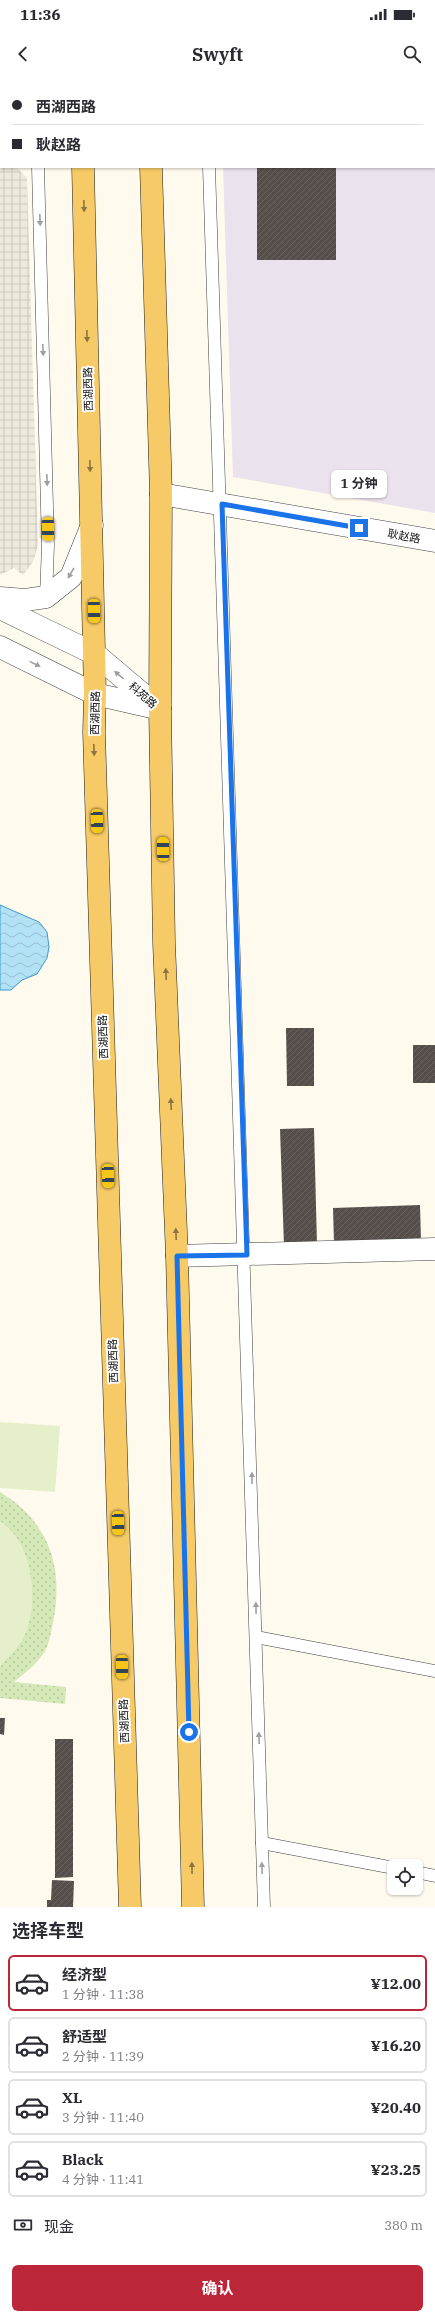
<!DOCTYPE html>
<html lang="zh">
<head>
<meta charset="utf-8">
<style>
  body { margin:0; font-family:"IBM Plex Serif","Noto Sans SC",serif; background:#f2f2f3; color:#2b2b33; height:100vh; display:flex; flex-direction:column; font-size:15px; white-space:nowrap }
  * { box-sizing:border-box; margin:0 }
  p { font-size:13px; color:#7c7c81 }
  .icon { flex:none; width:22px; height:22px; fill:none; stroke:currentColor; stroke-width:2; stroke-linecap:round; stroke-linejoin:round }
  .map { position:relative; height:1827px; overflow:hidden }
  .sheet { display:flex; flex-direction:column; background:#fff; flex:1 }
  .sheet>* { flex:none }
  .banner { position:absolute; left:0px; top:0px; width:435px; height:88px; box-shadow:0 1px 3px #0004; display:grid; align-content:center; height:88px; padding:0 12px; background:#fff }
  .tools { position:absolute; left:387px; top:1779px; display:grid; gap:8px }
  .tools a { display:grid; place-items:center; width:36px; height:36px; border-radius:6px; background:#fff; box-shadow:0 1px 3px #0004; font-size:20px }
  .end { position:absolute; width:18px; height:18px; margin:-9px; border:5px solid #1a73e8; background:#fff; box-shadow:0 0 0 2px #fff }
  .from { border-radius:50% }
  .bubble { position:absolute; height:28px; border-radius:6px; background:#fff; box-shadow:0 1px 3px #0004; font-size:13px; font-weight:700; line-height:28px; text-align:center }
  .car { position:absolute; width:12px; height:24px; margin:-12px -6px; border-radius:5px; box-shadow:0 0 3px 1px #0007; background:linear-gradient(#f5c518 24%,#345 0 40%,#f5c518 0 76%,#345 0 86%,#f5c518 0) }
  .banner b { display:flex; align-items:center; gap:14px; height:38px; font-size:15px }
  .banner b+b { border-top:1px solid #e1e1e2 }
  .banner i { width:10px; height:10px; background:#2b2b33 }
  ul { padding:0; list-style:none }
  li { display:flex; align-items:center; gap:12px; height:56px; margin:0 8px 6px; padding:0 4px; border:2px solid #e1e1e2; border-radius:6px }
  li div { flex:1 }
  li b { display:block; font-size:15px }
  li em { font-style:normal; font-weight:700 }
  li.current { border-color:#bb2738 }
  li>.icon { width:36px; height:36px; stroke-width:1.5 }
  h2 { padding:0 12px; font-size:18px; line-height:48px }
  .pay { display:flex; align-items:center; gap:10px; height:44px; padding:0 12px; font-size:15px }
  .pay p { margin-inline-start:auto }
  .primary-button { display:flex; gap:8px; margin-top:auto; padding:8px 12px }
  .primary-button a { flex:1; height:46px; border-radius:6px; background:#bb2738; color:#fff; font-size:16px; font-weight:700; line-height:46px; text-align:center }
  .status { display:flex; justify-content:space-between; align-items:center; height:28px; padding:0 20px; background:#fff; direction:ltr }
  .status svg { height:11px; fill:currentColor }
  header { display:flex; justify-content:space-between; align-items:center; height:52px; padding:0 12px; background:#fff; font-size:18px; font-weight:700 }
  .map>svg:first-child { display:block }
</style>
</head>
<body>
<div class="status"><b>11:36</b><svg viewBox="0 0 49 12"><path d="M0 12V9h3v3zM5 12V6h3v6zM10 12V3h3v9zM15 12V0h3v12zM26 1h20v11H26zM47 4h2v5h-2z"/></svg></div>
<header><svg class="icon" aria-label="back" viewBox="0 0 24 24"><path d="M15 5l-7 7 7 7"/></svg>Swyft<svg class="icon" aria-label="search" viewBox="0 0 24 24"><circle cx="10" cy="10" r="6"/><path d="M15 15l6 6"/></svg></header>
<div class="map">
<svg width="435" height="1827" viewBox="0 0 435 1827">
  <defs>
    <pattern id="park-dots" width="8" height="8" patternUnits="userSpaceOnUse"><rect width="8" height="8" fill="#d4e8b8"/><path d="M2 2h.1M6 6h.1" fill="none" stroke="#b5c69d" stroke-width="1.8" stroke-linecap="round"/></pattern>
    <pattern id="plaza-grid" width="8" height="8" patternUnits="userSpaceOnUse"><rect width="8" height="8" fill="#eee9dd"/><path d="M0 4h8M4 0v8" fill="none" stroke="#cbc7bc"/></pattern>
    <pattern id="water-waves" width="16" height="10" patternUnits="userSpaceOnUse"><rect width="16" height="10" fill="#b3e1f5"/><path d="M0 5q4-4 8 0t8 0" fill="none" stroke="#99c0d1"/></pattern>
    <pattern id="building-hatch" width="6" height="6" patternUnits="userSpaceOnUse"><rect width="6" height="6" fill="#564e4a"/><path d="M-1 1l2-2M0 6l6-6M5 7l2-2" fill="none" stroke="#696360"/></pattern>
  </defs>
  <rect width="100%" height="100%" fill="#fffaee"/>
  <!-- industrial -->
  <polygon fill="#eae2ec" points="220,0 435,0 435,433 233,397 223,87 434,87 434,1"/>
  <!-- park -->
  <path fill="url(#park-dots)" d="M0,1412C45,1439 62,1480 55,1531C53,1543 51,1556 47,1567C40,1582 26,1592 14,1602L66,1607L65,1624L0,1618Z"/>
  <!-- pitch -->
  <g fill="#e5f0ca">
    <polygon points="0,1342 60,1346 55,1412 0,1408"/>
    <path d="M0,1441C31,1461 38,1513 28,1547C23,1563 11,1575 0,1586Z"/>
  </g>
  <!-- plaza -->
  <polygon fill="url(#plaza-grid)" points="0,70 1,87 16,87 27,98 38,465 33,482 23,495 14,488 0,495"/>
  <!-- water -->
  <polygon fill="url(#water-waves)" stroke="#3c9bcb" points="0,825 39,842 47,852 49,867 47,878 37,894 22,900 11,910 0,910"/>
  <!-- building -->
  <g fill="url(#building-hatch)">
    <rect x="257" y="87" width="79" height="93"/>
    <polygon points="286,948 314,948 314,1006 287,1006"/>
    <rect x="413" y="965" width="22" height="38"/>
    <polygon points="314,1048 317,1165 284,1166 280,1049"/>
    <polygon points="420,1125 421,1161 334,1164 333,1128"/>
    <polygon points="0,1638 5,1638 4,1655 0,1654"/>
    <polygon points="55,1659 73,1659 73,1797 55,1798"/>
    <polygon points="52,1800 74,1801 73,1827 47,1827 47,1820 51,1820"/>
  </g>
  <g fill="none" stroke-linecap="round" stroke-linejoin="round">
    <defs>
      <g id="service">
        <polyline points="36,0 36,1"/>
        <polyline points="205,0 205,1"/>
        <polyline points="38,87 48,465 46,517"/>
        <path d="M209,87C232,667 248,1247 264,1827"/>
        <polyline points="256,1557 435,1591"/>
        <polyline points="262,1763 394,1788"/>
        <polyline points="416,1792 435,1796"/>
      </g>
      <g id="minor">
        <polyline points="161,414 435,461"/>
        <polyline points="177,1176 435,1169"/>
      </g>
      <g id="tertiary">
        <polyline points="0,518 25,520 46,517 71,497 92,445"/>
        <polyline points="0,528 95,574 160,629"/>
        <polyline points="0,567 95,614 156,628"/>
      </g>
      <g id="primary">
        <polyline points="81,0 81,1"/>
        <polyline points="148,0 148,1"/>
        <polyline points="83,87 95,614 94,652 130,1827"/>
        <polyline points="151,87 161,414 160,629 164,863 177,1176 193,1827"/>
      </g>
    </defs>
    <!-- service casing -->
    <use href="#service" stroke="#404040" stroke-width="13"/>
    <!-- minor casing -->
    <use href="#minor" stroke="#404040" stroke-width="23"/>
    <!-- tertiary casing -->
    <use href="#tertiary" stroke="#404040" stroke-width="23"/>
    <!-- primary casing -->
    <use href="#primary" stroke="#1e1e1e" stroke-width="23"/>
    <!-- service -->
    <use href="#service" stroke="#fff" stroke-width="12"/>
    <!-- minor -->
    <use href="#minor" stroke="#fff" stroke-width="22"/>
    <!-- tertiary -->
    <use href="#tertiary" stroke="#fff" stroke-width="22"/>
    <!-- primary -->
    <use href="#primary" stroke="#f6ca66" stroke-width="22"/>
  </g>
  <!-- one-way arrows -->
  <defs><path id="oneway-solid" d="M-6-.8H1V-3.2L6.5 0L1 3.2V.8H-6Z"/></defs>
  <g fill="#8d753e">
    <use href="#oneway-solid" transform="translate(84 126) rotate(89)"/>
    <use href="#oneway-solid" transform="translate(87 256) rotate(89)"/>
    <use href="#oneway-solid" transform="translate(90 386) rotate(89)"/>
    <use href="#oneway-solid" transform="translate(94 670) rotate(88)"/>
    <use href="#oneway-solid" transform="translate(166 894) rotate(-92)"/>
    <use href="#oneway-solid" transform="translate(171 1024) rotate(-92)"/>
    <use href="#oneway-solid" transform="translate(176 1154) rotate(-92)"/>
    <use href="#oneway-solid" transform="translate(192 1788) rotate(-91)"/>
  </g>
  <g fill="#9e9e9e">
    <use href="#oneway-solid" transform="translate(40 140) rotate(88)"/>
    <use href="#oneway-solid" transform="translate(43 270) rotate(88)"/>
    <use href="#oneway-solid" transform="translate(47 400) rotate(88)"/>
    <use href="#oneway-solid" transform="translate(71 493) rotate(120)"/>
    <use href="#oneway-solid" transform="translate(35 584) rotate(26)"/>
    <use href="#oneway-solid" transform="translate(119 595) rotate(-140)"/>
    <use href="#oneway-solid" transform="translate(252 1398) rotate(-91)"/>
    <use href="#oneway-solid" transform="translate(256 1528) rotate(-91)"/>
    <use href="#oneway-solid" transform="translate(259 1658) rotate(-92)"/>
    <use href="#oneway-solid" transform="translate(262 1788) rotate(-92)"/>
  </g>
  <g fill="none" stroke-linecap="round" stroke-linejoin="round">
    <!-- route -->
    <polyline stroke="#1a73e8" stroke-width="5" points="189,1652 177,1176 247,1175 222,424 359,448"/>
  </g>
  <g text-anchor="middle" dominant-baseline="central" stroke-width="4" stroke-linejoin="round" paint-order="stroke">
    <!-- street labels -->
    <g font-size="11" fill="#0d0d0d" stroke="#fff">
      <text transform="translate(88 309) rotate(-91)">西湖西路</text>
      <text transform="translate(404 456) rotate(10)">耿赵路</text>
      <text transform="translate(143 615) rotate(41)">科苑路</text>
      <text transform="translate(95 633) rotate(-89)">西湖西路</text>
      <text transform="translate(103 957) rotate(-92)">西湖西路</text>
      <text transform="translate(113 1281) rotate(-92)">西湖西路</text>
      <text transform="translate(124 1641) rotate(-92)">西湖西路</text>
    </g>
  </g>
</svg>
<div class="tools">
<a><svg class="icon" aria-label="locate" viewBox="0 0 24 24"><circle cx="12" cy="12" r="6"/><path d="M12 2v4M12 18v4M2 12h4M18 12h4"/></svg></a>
</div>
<i class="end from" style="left:189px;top:1652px"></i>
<i class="end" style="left:359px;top:448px"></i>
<div class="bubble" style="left:331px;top:390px;width:56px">1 分钟</div>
<i class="car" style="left:48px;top:449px;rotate:179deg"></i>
<i class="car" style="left:94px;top:531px;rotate:179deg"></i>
<i class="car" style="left:97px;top:741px;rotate:178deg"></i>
<i class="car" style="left:163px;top:769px;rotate:359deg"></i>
<i class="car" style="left:108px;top:1096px;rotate:178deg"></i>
<i class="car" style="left:118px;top:1443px;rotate:178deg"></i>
<i class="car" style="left:122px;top:1587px;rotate:179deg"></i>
<div class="banner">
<b><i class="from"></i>西湖西路</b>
<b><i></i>耿赵路</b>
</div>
</div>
<section class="sheet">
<h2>选择车型</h2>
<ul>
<li class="current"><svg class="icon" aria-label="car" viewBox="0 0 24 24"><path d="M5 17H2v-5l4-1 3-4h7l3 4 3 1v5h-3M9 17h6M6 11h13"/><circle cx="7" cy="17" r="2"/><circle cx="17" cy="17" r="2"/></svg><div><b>经济型</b><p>1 分钟 · 11:38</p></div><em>¥12.00</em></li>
<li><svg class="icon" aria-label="car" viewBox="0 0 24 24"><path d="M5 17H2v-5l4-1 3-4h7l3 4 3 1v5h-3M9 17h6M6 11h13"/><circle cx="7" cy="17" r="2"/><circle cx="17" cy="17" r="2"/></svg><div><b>舒适型</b><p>2 分钟 · 11:39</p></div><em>¥16.20</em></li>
<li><svg class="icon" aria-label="car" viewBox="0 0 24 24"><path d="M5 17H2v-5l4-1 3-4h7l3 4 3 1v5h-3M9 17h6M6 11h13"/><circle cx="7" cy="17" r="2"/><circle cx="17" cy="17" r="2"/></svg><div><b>XL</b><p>3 分钟 · 11:40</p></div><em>¥20.40</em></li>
<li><svg class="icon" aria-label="car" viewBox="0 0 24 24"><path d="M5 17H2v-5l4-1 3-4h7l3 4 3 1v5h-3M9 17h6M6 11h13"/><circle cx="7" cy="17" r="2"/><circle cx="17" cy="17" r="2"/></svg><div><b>Black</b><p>4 分钟 · 11:41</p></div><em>¥23.25</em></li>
</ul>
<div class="pay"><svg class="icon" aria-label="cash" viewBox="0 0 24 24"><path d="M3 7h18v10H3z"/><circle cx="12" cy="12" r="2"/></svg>现金<p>380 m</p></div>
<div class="primary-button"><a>确认</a></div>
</section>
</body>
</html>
